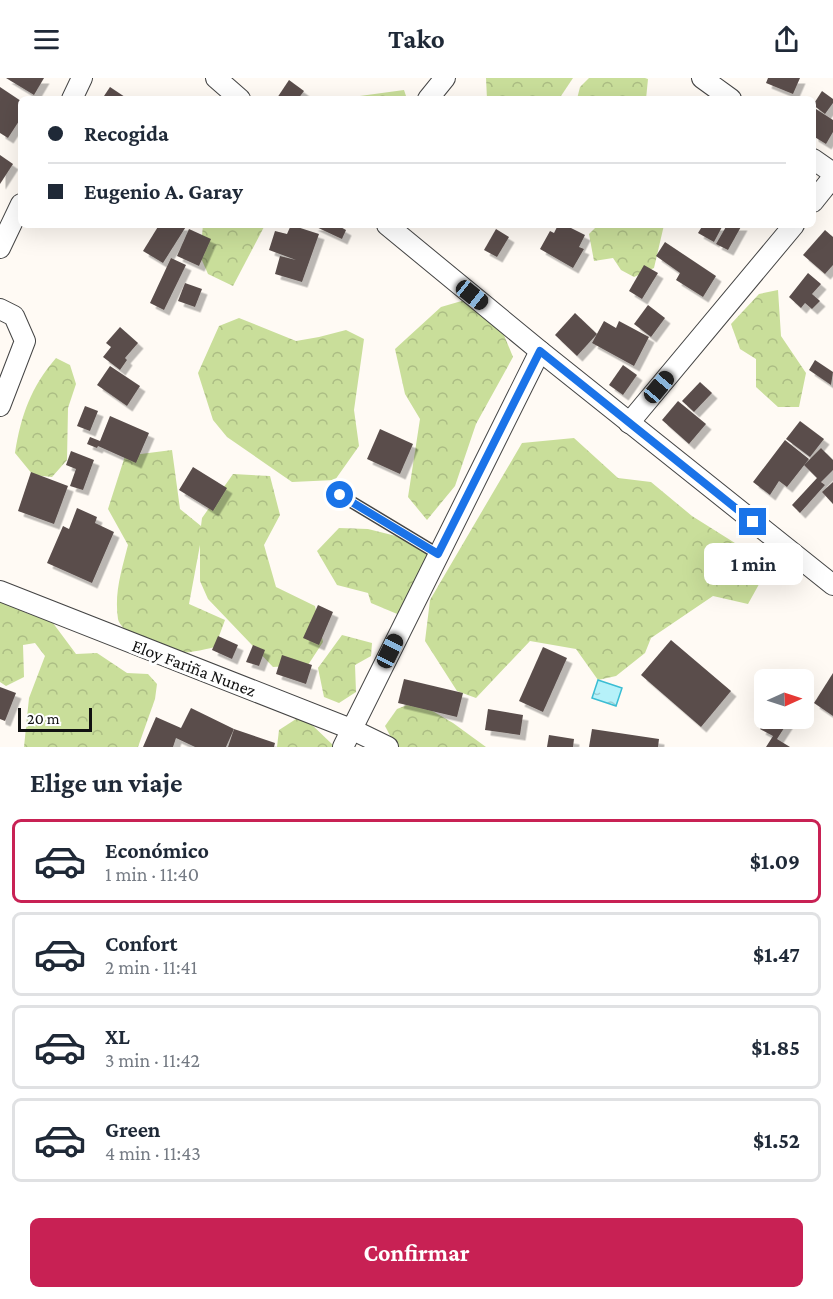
<!DOCTYPE html>
<html lang="es">
<head>
<meta charset="utf-8">
<style>
  body { margin:0; font-family:"Crimson Pro",serif; background:#f2f2f3; color:#1f2937; height:100vh; display:flex; flex-direction:column; font-size:22px; white-space:nowrap }
  * { box-sizing:border-box; margin:0 }
  p { font-size:20px; color:#747a83 }
  .icon { flex:none; width:33px; height:33px; fill:none; stroke:currentColor; stroke-width:2; stroke-linecap:round; stroke-linejoin:round }
  .map { position:relative; height:669px; overflow:hidden }
  .sheet { display:flex; flex-direction:column; background:#fff; flex:1 }
  .sheet>* { flex:none }
  .top-card { position:absolute; left:18px; top:18px; width:798px; height:132px; border-radius:9px; box-shadow:0 6px 24px #0002; display:grid; align-content:center; height:132px; padding:0 30px; background:#fff }
  .needle { width:39px; rotate:87deg }
  .buttons { position:absolute; left:754px; top:591px; display:grid; gap:12px }
  .buttons a { display:grid; place-items:center; width:60px; height:60px; border-radius:9px; background:#fff; box-shadow:0 6px 24px #0002; font-size:30px }
  .scale { position:absolute; left:18px; bottom:15px; width:74px; box-sizing:border-box; padding-left:6px; border:3px solid #111; border-top:0; font-size:16px; line-height:21px; white-space:nowrap; color:#111; -webkit-text-stroke:4px #fff; paint-order:stroke }
  .end { position:absolute; width:27px; height:27px; margin:-14px; border:8px solid #1a73e8; background:#fff; box-shadow:0 0 0 3px #fff }
  .from { border-radius:50% }
  .bubble { position:absolute; height:42px; border-radius:9px; background:#fff; box-shadow:0 6px 24px #0002; font-size:20px; font-weight:700; line-height:42px; text-align:center }
  .car { position:absolute; width:18px; height:36px; margin:-18px -9px; border-radius:8px; box-shadow:0 0 4px 2px #0007; background:linear-gradient(#222 24%,#8ab4d8 0 40%,#222 0 76%,#8ab4d8 0 86%,#222 0) }
  .top-card b { display:flex; align-items:center; gap:21px; height:57px; font-size:22px }
  .top-card b+b { border-top:2px solid #e0e1e3 }
  .top-card i { width:15px; height:15px; background:#1f2937 }
  ul { padding:0; list-style:none }
  li { display:flex; align-items:center; gap:18px; height:84px; margin:0 12px 9px; padding:0 18px; border:3px solid #e0e1e3; border-radius:9px }
  li div { flex:1 }
  li b { display:block; font-size:22px }
  li em { font-style:normal; font-weight:700 }
  li.current { border-color:#c82154 }
  li>.icon { width:54px; height:54px; stroke-width:1.5 }
  h2 { padding:0 30px; font-size:27px; line-height:72px }
  .primary-button { display:flex; gap:12px; margin-top:auto; padding:12px 30px }
  .primary-button a { flex:1; height:69px; border-radius:9px; background:#c82154; color:#fff; font-size:24px; font-weight:700; line-height:69px; text-align:center }
  header { display:flex; justify-content:space-between; align-items:center; height:78px; padding:0 30px; background:#fff; font-size:27px; font-weight:700 }
  .map>svg:first-child { display:block }
</style>
</head>
<body>
<header><svg class="icon" aria-label="menu" viewBox="0 0 24 24"><path d="M4 6h16M4 12h16M4 18h16"/></svg>Tako<svg class="icon" aria-label="share" viewBox="0 0 24 24"><path d="M12 15V3M7 8l5-5 5 5M5 13v7h14v-7"/></svg></header>
<div class="map">
<svg width="833" height="669" viewBox="0 0 833 669">
  <defs>
    <pattern id="forest-crowns" width="20" height="18" patternUnits="userSpaceOnUse" patternTransform="scale(1.5)"><rect width="20" height="18" fill="#c9de9a"/><path d="M2 6a3 3 0 1 1 6 0M12 15a3 3 0 1 1 6 0" fill="none" stroke="#acbd84"/></pattern>
    <pattern id="water-ripples" width="26" height="14" patternUnits="userSpaceOnUse" patternTransform="scale(1.5)"><rect width="26" height="14" fill="#b6f1f9"/><path d="M2 4q2-2 4 0t4 0M15 11q2-2 4 0t4 0" fill="none" stroke="#9bced4"/></pattern>
    <filter id="shadow"><feDropShadow dx="5.5" dy="5.5" stdDeviation="0" flood-color="#0004"/></filter>
  </defs>
  <rect width="100%" height="100%" fill="#fffaf4"/>
  <!-- forest -->
  <g fill="url(#forest-crowns)">
    <polygon points="486,0 573,0 559,21 487,21"/>
    <polygon points="589,0 645,0 648,1 646,21 577,21 580,9"/>
    <polygon points="404,12 407,21 345,20"/>
    <polygon points="203,147 265,147 233,208 208,196 200,178"/>
    <polygon points="598,147 664,147 654,190 634,199 621,192 613,180 594,183 589,156"/>
    <polygon points="778,212 781,258 806,295 799,329 778,329 756,309 756,281 740,271 731,246 759,216"/>
    <polygon points="465,222 499,245 513,279 476,346 455,408 427,442 408,419 420,341 405,316 395,271 441,229"/>
    <polygon points="239,240 296,263 319,259 346,252 364,261 354,332 359,368 335,402 292,404 227,359 213,342 198,295 219,248"/>
    <path d="M56,280L70,287L76,306L68,330L67,382L52,399L33,397L15,375C21,337 31,309 56,280Z"/>
    <polygon points="574,360 618,400 651,404 692,438 754,477 767,492 748,526 713,518 651,560 645,575 616,598 598,602 576,571 530,563 476,620 457,613 425,563 430,522 522,365"/>
    <path d="M172,372L180,431L201,448L202,440L233,396L270,398L280,437L264,467L276,509L315,528L323,564L308,587L273,589L208,521L200,503V467L189,526L225,542L215,569C187,576 148,583 128,556C125,551 119,546 118,541C114,515 122,491 128,467L108,431L125,378Z"/>
    <polygon points="339,450 368,451 400,459 435,481 402,538 371,525 368,515 337,507 317,473"/>
    <polygon points="0,518 26,535 50,541 76,576 97,575 127,595 148,596 157,606 155,621 138,669 24,669 29,620 45,578 35,565 23,567 24,599 6,608 0,604"/>
    <polygon points="342,557 372,565 371,578 355,587 356,614 339,625 324,619 318,590"/>
    <polygon points="407,627 429,631 453,645 486,669 396,669 385,648 397,631"/>
    <polygon points="296,641 308,643 335,669 277,669 279,652"/>
  </g>
  <!-- water -->
  <polygon fill="url(#water-ripples)" stroke="#3abdd3" stroke-width="1.5" points="598,602 622,610 616,628 592,620"/>
  <!-- building -->
  <g fill="#5a4e4c" filter="url(#shadow)">
    <polygon points="6,0 44,0 34,17"/>
    <polygon points="768,0 800,0 793,16 766,5"/>
    <polygon points="289,2 304,13 298,21 279,21 277,20"/>
    <polygon points="0,9 21,23 21,40 8,60 0,55"/>
    <polygon points="110,9 125,19 123,21 102,21"/>
    <polygon points="822,13 833,21 833,25 825,36 813,27"/>
    <polygon points="813,29 833,42 833,54 826,66 813,58"/>
    <polygon points="0,77 13,86 0,106"/>
    <polygon points="159,147 187,147 163,185 143,173"/>
    <polygon points="291,147 319,156 302,204 275,196 280,178 296,182 269,172 275,153 287,156"/>
    <polygon points="312,147 337,147 346,152 342,161"/>
    <polygon points="558,147 565,147 585,157 579,169 584,171 573,190 540,171 550,153 554,155"/>
    <polygon points="703,147 723,147 714,164 698,155"/>
    <polygon points="727,147 742,147 728,172 716,166"/>
    <polygon points="189,151 211,161 199,188 177,178"/>
    <polygon points="496,151 509,159 497,179 484,172"/>
    <polygon points="825,152 833,159 833,187 825,196 803,177"/>
    <polygon points="665,164 716,198 703,219 676,202 680,195 656,178"/>
    <polygon points="171,180 186,187 164,232 150,225"/>
    <polygon points="644,187 658,195 642,221 629,213"/>
    <polygon points="808,195 821,206 812,216 820,223 812,231 805,225 801,230 789,219"/>
    <polygon points="185,205 202,211 195,229 178,223"/>
    <polygon points="648,227 665,240 651,259 634,246"/>
    <polygon points="575,235 597,256 577,278 555,257"/>
    <polygon points="604,243 616,250 619,243 649,259 634,288 592,265"/>
    <polygon points="120,249 138,265 125,280 127,282 120,292 103,279 111,269 106,265"/>
    <polygon points="815,282 833,294 831,307 809,292"/>
    <polygon points="623,287 637,297 623,317 609,307"/>
    <polygon points="110,288 140,308 127,328 97,307"/>
    <polygon points="700,304 712,315 694,334 682,323"/>
    <polygon points="678,323 706,346 689,366 662,342"/>
    <polygon points="85,328 98,333 90,353 77,348"/>
    <polygon points="110,338 149,355 136,385 98,368 97,370 87,366 90,359 100,363"/>
    <polygon points="800,343 824,361 810,379 786,361"/>
    <polygon points="380,351 413,366 400,396 367,381"/>
    <polygon points="785,362 809,381 787,409 779,403 770,417 753,404"/>
    <polygon points="821,370 833,382 833,392 821,404 825,407 800,435 792,427 817,400 804,387"/>
    <polygon points="71,373 94,382 83,412 70,408 76,391 66,387"/>
    <polygon points="193,389 227,410 213,433 179,412"/>
    <polygon points="31,394 68,408 54,446 18,433"/>
    <polygon points="833,404 833,426 822,414"/>
    <polygon points="77,430 97,439 95,445 114,454 92,505 47,485 63,448 69,451"/>
    <polygon points="318,527 333,534 319,567 303,560"/>
    <polygon points="218,558 238,567 232,581 212,572"/>
    <polygon points="671,562 731,613 701,649 641,597"/>
    <polygon points="253,567 265,572 259,588 246,584"/>
    <polygon points="543,569 567,580 543,634 519,623"/>
    <polygon points="282,577 312,587 306,606 276,596"/>
    <polygon points="833,595 833,638 814,625"/>
    <polygon points="404,601 463,615 457,639 398,625"/>
    <polygon points="0,609 16,615 5,643 0,641"/>
    <polygon points="191,630 234,651 226,669 195,669 176,660 173,669 143,669 156,639 181,650"/>
    <polygon points="488,631 523,637 520,657 485,652"/>
    <polygon points="767,640 781,640 788,644 777,661 790,669 766,669 773,658 760,651"/>
    <polygon points="234,651 275,665 274,669 228,669"/>
    <polygon points="592,651 659,661 658,669 589,669"/>
    <polygon points="549,657 574,661 573,669 547,669"/>
  </g>
  <g fill="none" stroke-linecap="round" stroke-linejoin="round">
    <defs>
      <polyline id="lane" points="340,417 438,476"/>
      <g id="street">
        <polyline points="216,0 240,21"/>
        <polyline points="702,0 731,21"/>
        <polyline points="72,21 82,0"/>
        <polyline points="428,21 445,0"/>
        <polyline points="813,81 833,95"/>
        <polyline points="813,124 833,99"/>
        <polyline points="387,147 540,273 833,507"/>
        <polyline points="0,170 21,126"/>
        <polyline points="0,231 14,238 25,263 0,328"/>
        <polyline points="629,345 794,147"/>
        <polyline points="0,513 351,651 388,669"/>
        <polyline points="343,669 540,273"/>
      </g>
    </defs>
    <!-- lane casing -->
    <use href="#lane" stroke="#444" stroke-width="13"/>
    <!-- street casing -->
    <use href="#street" stroke="#444" stroke-width="22"/>
    <!-- lane -->
    <use href="#lane" stroke="#fff" stroke-width="10"/>
    <!-- street -->
    <use href="#street" stroke="#fff" stroke-width="20"/>
  </g>
  <g fill="none" stroke-linecap="round" stroke-linejoin="round">
    <!-- route -->
    <polyline stroke="#1a73e8" stroke-width="8" points="340,417 438,476 540,273 753,444"/>
  </g>
  <g text-anchor="middle" dominant-baseline="central" stroke-width="6" stroke-linejoin="round" paint-order="stroke">
    <!-- street labels -->
    <g font-size="18" fill="#111" stroke="#fff">
      <text transform="translate(194 590) rotate(21)">Eloy Fariña Nunez</text>
    </g>
  </g>
</svg>
<div class="buttons">
<a><svg class="needle" viewBox="-14 -14 28 28"><path d="M0-13l5 13h-10z" fill="#e53935"/><path d="M0 13l5-13h-10z" fill="#747a83"/></svg></a>
</div>
<div class="scale">20 m</div>
<i class="end from" style="left:340px;top:417px"></i>
<i class="end" style="left:753px;top:444px"></i>
<div class="bubble" style="left:704px;top:465px;width:99px">1 min</div>
<i class="car" style="left:472px;top:217px;rotate:129deg"></i>
<i class="car" style="left:659px;top:309px;rotate:40deg"></i>
<i class="car" style="left:390px;top:573px;rotate:26deg"></i>
<div class="top-card">
<b><i class="from"></i>Recogida</b>
<b><i></i>Eugenio A. Garay</b>
</div>
</div>
<section class="sheet">
<h2>Elige un viaje</h2>
<ul>
<li class="current"><svg class="icon" aria-label="car" viewBox="0 0 24 24"><path d="M5 17H2v-5l4-1 3-4h7l3 4 3 1v5h-3M9 17h6M6 11h13"/><circle cx="7" cy="17" r="2"/><circle cx="17" cy="17" r="2"/></svg><div><b>Económico</b><p>1 min · 11:40</p></div><em>$1.09</em></li>
<li><svg class="icon" aria-label="car" viewBox="0 0 24 24"><path d="M5 17H2v-5l4-1 3-4h7l3 4 3 1v5h-3M9 17h6M6 11h13"/><circle cx="7" cy="17" r="2"/><circle cx="17" cy="17" r="2"/></svg><div><b>Confort</b><p>2 min · 11:41</p></div><em>$1.47</em></li>
<li><svg class="icon" aria-label="car" viewBox="0 0 24 24"><path d="M5 17H2v-5l4-1 3-4h7l3 4 3 1v5h-3M9 17h6M6 11h13"/><circle cx="7" cy="17" r="2"/><circle cx="17" cy="17" r="2"/></svg><div><b>XL</b><p>3 min · 11:42</p></div><em>$1.85</em></li>
<li><svg class="icon" aria-label="car" viewBox="0 0 24 24"><path d="M5 17H2v-5l4-1 3-4h7l3 4 3 1v5h-3M9 17h6M6 11h13"/><circle cx="7" cy="17" r="2"/><circle cx="17" cy="17" r="2"/></svg><div><b>Green</b><p>4 min · 11:43</p></div><em>$1.52</em></li>
</ul>
<div class="primary-button"><a>Confirmar</a></div>
</section>
</body>
</html>
